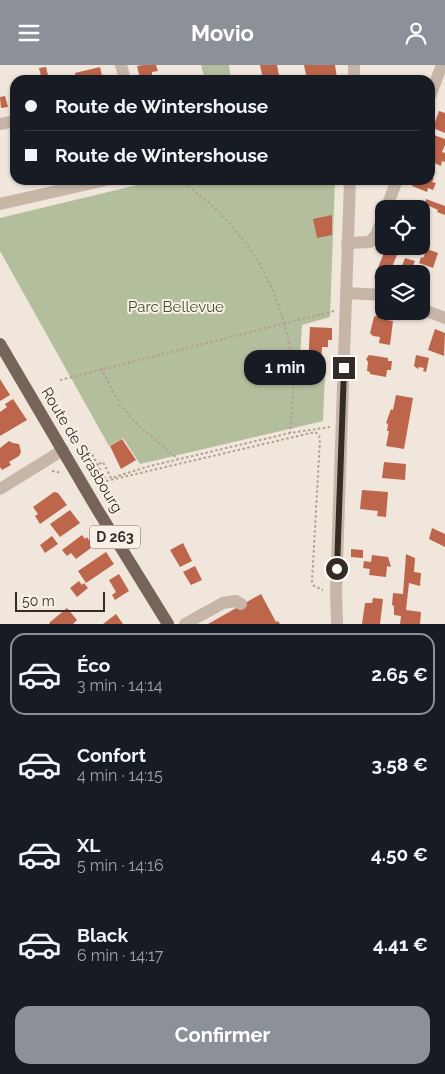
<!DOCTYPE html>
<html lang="fr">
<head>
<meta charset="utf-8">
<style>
  body { margin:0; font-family:Raleway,sans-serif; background:#20242c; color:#f1f3f6; height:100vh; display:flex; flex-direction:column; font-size:19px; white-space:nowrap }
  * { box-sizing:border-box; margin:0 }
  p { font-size:16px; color:#9ea1a6 }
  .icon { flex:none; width:28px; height:28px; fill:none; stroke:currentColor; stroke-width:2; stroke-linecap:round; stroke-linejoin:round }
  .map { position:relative; height:559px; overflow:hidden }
  .sheet { display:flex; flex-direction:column; background:#171b24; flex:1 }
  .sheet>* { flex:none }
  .guide { position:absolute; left:10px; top:10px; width:425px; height:110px; border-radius:15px; box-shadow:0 1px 4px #0004; display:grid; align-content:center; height:110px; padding:0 15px; background:#171b24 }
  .controls { position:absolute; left:375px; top:135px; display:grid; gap:10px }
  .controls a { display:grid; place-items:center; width:55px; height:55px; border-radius:10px; background:#171b24; box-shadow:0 1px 4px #0004; font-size:25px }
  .scale { position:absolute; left:15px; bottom:12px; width:90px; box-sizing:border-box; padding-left:5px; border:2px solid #352c28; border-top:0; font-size:14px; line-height:18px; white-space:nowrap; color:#352c28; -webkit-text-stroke:4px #f8f0e7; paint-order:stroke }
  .end { position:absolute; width:22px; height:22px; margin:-11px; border:6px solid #352c28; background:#fff; box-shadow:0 0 0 2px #fff }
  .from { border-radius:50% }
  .bubble { position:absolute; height:35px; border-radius:15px; background:#171b24; box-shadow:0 1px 4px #0004; font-size:16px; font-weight:700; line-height:35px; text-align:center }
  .guide b { display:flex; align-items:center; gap:18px; height:48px; font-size:19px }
  .guide b+b { border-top:1px solid #363941 }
  .guide i { width:12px; height:12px; background:#f1f3f6 }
  ul { padding:9px 0 0; list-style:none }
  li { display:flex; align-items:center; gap:15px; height:82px; margin:0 10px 8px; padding:0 5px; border:2px solid transparent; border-radius:15px }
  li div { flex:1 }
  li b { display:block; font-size:19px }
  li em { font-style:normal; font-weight:700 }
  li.current { border-color:#8c9099 }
  li>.icon { width:45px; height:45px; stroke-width:1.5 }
  .action { display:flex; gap:10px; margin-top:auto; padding:10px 15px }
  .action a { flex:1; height:58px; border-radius:15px; background:#8c9099; color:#fff; font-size:20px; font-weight:700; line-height:58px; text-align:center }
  header { display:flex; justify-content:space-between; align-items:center; height:65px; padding:0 15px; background:#8c9099; color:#fff; font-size:22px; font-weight:700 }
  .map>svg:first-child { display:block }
</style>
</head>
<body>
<header><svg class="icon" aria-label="menu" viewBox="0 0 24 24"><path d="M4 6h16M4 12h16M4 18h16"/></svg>Movio<svg class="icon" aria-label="person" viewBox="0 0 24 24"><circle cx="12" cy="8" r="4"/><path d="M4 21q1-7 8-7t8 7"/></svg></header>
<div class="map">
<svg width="445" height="559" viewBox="0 0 445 559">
  <rect width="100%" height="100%" fill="#f0e6db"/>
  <!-- green -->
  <g fill="#b3be9d">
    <polygon points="201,0 229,0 231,15 205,15"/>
    <polygon points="158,115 335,115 330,252 302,260 299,311 325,308 323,356 140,399 123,373 109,381 0,186 0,153"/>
  </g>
  <!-- building -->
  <g fill="#be664c">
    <polygon points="144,0 156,0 158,6 152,7 152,11 140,13 137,1"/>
    <polygon points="260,0 277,0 280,15 263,15"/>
    <polygon points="304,0 335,0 337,13 325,15 307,15"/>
    <polygon points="46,2 49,15 24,15 41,11 39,3"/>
    <polygon points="100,2 103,15 76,15 75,8"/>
    <polygon points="5,31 8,42 1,43 0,32"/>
    <polygon points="439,46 445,48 445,68 433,63"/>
    <polygon points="431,69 445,74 445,80 442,87 445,88 445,97 442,96 441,101 430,96"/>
    <polygon points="15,72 15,99 13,100 11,93 14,92 11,80 13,80 12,73"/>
    <polygon points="430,104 435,106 432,113 434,113 432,117 436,118 433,125 428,123 427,127 412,121 414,115 430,115"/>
    <polygon points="426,134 445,141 445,150 437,147 438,145 425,139"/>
    <polygon points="407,135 428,143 424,153 421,152 421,144 404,144"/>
    <polygon points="332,150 332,170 317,173 313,154"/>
    <polygon points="427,184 438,188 433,203 419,198 421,192 423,193"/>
    <polygon points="385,185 397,190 389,209 384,209 384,216 374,213"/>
    <polygon points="405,193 415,196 411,206 401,203"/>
    <polygon points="378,250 381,254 393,256 390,280 379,278 380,272 373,271 370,268 374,252"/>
    <polygon points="310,262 332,263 332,275 328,275 328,282 322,282 321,302 308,301"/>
    <polygon points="435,264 445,268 444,291 428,285"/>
    <polygon points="369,290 388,293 388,296 392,296 391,305 387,305 386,312 370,309 370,307 367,306 368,297 366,294"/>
    <polygon points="416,290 429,293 426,307 423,306 424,303 419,302 418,304 414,301"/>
    <polygon points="0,314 10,330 0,336"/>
    <polygon points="396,330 413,333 404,384 386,381 389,366 387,366 388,359 386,358 391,344 393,345"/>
    <polygon points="13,334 27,355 0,371 0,347 7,342 5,339"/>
    <polygon points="122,374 136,395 121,404 110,381"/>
    <polygon points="9,376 13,378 19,379 21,387 19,391 9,397 11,400 2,405 0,402 0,383"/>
    <polygon points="384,397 406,399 405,415 382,413"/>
    <polygon points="362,425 388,427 386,452 377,451 378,446 360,444"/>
    <polygon points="54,427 58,428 67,440 40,459 35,451 38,449 33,442"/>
    <polygon points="70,445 80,458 60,472 50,459"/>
    <polygon points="432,463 445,469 445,482 429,474"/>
    <polygon points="82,470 85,474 87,472 93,481 91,483 76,494 71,488 67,491 62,485"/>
    <polygon points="52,471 58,479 45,488 40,480"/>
    <polygon points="183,478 192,496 180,502 170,485"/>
    <polygon points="351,484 363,485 363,493 351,492"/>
    <polygon points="106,487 114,499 86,518 78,506"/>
    <polygon points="406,489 415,493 414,507 421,508 420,521 409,518 406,545 421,547 420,559 400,559 401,551 394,550 394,541 392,540 393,528 403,529"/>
    <polygon points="372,490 388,492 391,502 387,501 386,512 369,510 370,504 363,503 364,496 371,497"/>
    <polygon points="195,501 202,515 191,520 183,507"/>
    <polygon points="119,509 129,526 115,535 112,530 116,527 109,515"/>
    <polygon points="79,516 82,520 84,518 88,523 77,532 70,523"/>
    <polygon points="261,529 276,557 278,556 280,559 208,559"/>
    <polygon points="373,533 383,534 380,559 362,559 365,538 372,538"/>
    <polygon points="67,543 77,555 73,559 50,559 49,558"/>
    <polygon points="116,549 123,559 103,559"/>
  </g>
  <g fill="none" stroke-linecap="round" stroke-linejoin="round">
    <!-- path -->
    <g stroke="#b3a093" stroke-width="2" stroke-dasharray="2.5 2.5" stroke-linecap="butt">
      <path d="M180,115C244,161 280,216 292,295C295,319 292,344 290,368"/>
      <polyline points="101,303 120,340 139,361 178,394"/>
      <polyline points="60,315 334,246"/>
      <polyline points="90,385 106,416 315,367 319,370 320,374 312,517 314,521 323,525"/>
      <polyline points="86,401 95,396"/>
      <polyline points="90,403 103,397 111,413 150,401 290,368 330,362"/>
      <polyline points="52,406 62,408"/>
    </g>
    <!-- minor -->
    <g stroke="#c7b6a8" stroke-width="12">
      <polyline points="121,0 125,15"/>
      <polyline points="354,15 354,0"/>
      <polyline points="430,31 442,0"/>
      <polyline points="0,59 15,56"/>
      <polyline points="0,139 106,115"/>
      <polyline points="386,144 397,115"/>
      <polyline points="347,178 370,177 376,170 384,150"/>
      <polyline points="346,228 384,230"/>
      <polyline points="421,244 445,253"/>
      <polyline points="0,424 63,385"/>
      <polyline points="185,559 223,538 236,536 241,539"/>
      <polyline points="337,559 336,527 350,115"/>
    </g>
    <!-- major -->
    <polyline stroke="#76635a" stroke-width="12" points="0,279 97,444 168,559"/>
  </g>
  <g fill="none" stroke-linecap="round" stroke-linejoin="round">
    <!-- route -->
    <polyline stroke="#352c28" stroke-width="6" points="337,504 344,303"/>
  </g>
  <g text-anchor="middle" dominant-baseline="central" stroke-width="4" stroke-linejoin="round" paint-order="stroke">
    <!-- shield labels -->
    <rect fill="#f8f0e7" stroke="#706761" stroke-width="1" x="90" y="460.5" width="50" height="23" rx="4"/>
    <g font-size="14" font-weight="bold" fill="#352c28">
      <text x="115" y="472">D 263</text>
    </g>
    <!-- park labels -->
    <g font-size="15" fill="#44512d" stroke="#f8f0e7">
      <text x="176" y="242">Parc Bellevue</text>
    </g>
    <!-- street labels -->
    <g font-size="15" fill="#352c28" stroke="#f8f0e7">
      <text transform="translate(82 385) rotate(59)">Route de Strasbourg</text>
    </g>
  </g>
</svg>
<div class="controls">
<a><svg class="icon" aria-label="locate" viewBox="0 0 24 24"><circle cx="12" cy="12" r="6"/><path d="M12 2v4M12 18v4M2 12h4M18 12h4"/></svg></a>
<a><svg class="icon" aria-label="layers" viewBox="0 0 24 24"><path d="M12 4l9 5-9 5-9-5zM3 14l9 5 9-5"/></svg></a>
</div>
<div class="scale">50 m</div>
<i class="end from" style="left:337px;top:504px"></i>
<i class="end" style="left:344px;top:303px"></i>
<div class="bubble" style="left:244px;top:285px;width:82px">1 min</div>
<div class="guide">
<b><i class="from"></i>Route de Wintershouse</b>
<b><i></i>Route de Wintershouse</b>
</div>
</div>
<section class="sheet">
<ul>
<li class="current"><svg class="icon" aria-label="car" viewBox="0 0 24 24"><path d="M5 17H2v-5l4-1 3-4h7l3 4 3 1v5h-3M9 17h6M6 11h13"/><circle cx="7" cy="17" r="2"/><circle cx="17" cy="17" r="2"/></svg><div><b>Éco</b><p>3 min · 14:14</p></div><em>2.65 €</em></li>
<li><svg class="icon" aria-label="car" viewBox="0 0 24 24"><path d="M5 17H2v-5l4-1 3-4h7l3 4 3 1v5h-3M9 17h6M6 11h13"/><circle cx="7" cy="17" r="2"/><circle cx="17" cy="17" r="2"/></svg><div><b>Confort</b><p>4 min · 14:15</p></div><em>3.58 €</em></li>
<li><svg class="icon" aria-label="car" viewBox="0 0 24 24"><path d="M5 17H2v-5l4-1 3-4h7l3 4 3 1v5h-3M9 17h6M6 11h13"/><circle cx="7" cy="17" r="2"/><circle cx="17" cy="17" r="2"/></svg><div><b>XL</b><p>5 min · 14:16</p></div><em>4.50 €</em></li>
<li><svg class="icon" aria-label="car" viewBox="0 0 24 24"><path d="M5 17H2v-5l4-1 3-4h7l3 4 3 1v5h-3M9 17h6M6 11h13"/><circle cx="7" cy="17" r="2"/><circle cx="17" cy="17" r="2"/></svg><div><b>Black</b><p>6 min · 14:17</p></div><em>4.41 €</em></li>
</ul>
<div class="action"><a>Confirmer</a></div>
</section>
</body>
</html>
